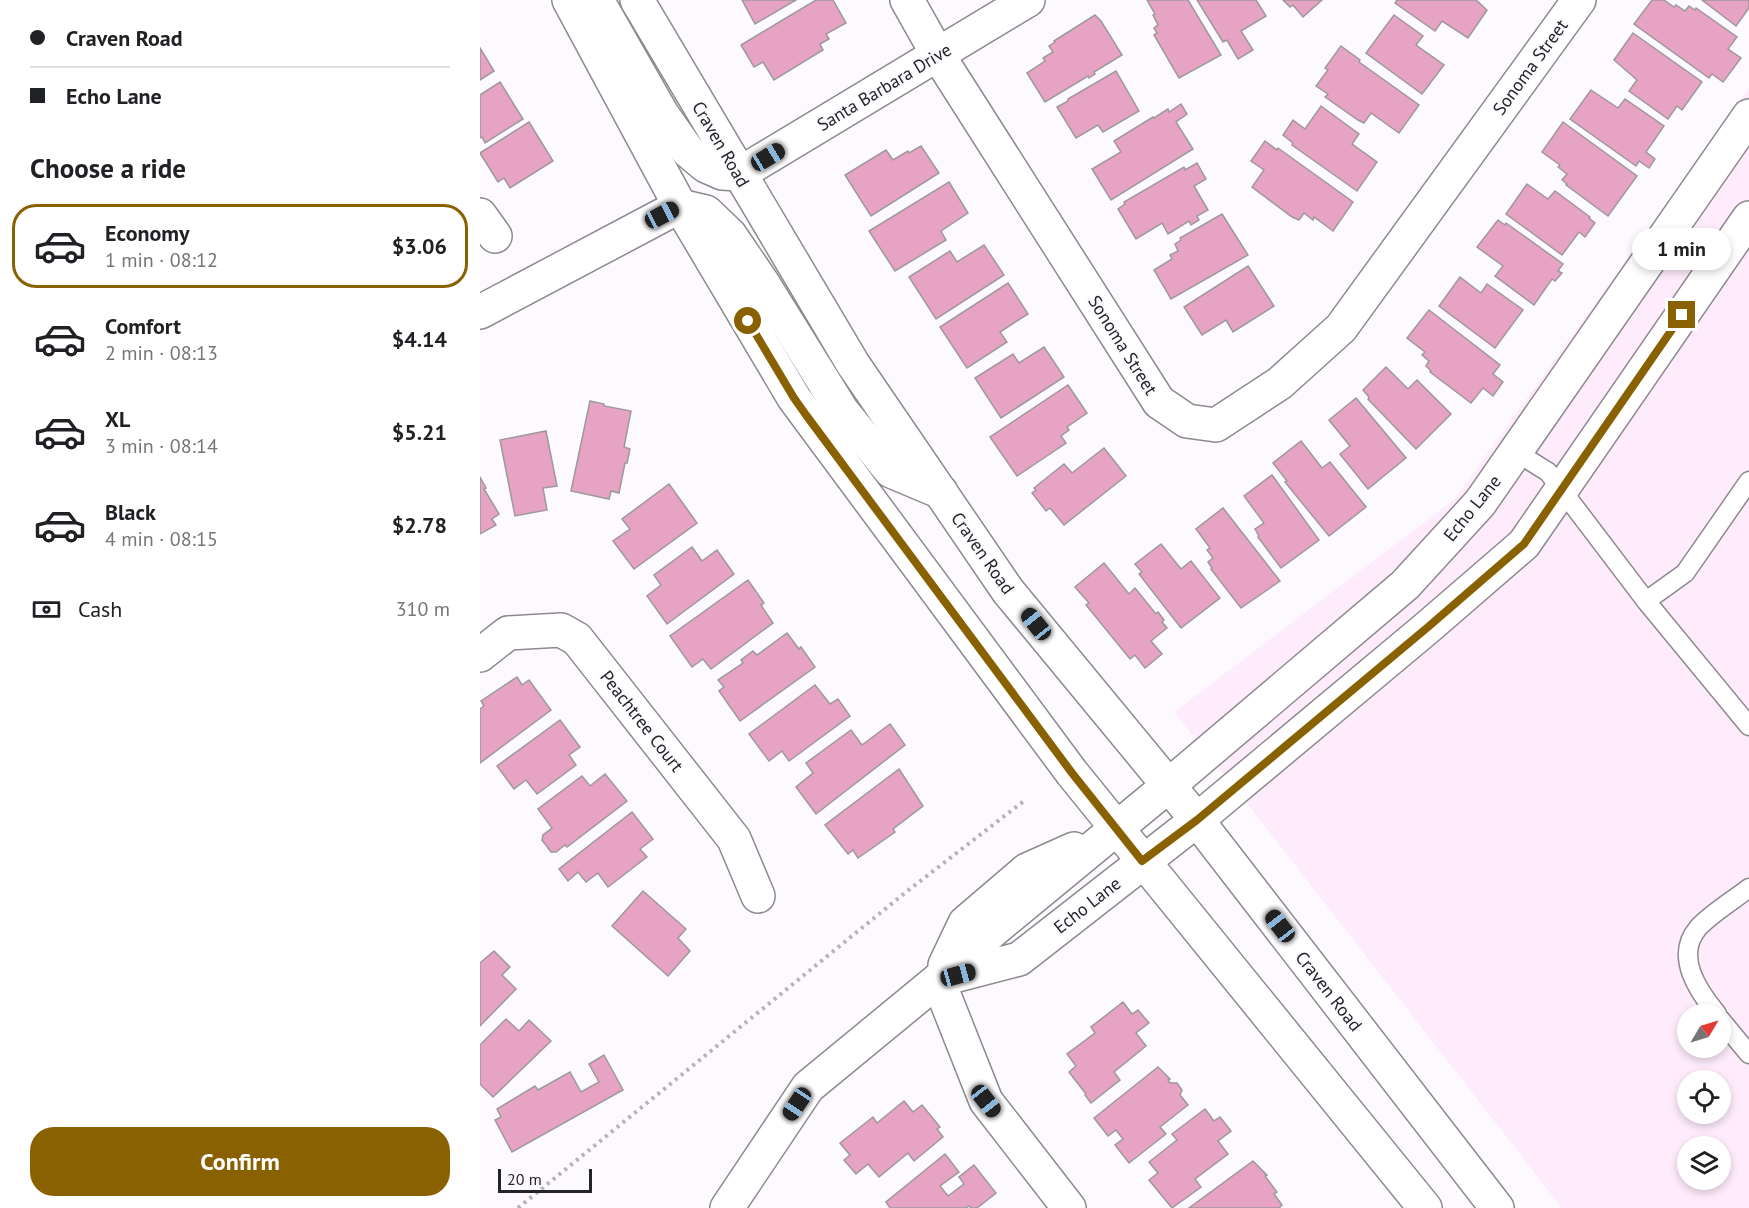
<!DOCTYPE html>
<html lang="en">
<head>
<meta charset="utf-8">
<style>
  body { margin:0; font-family:"PT Sans",sans-serif; background:#f6f6f6; color:#202124; height:100vh; display:flex; flex-direction:column; font-size:22px; white-space:nowrap }
  * { box-sizing:border-box; margin:0 }
  p { font-size:20px; color:#757577 }
  .icon { flex:none; width:33px; height:33px; fill:none; stroke:currentColor; stroke-width:2; stroke-linecap:round; stroke-linejoin:round }
  .map { position:relative; flex:1; overflow:hidden }
  .side { display:flex; flex-direction:column; background:#fff; width:480px }
  .side>* { flex:none }
  .top-card { display:grid; align-content:center; height:132px; padding:0 30px; background:#fff }
  .needle { width:39px; rotate:52deg }
  .fabs { position:absolute; left:1197px; top:1004px; display:grid; gap:12px }
  .fabs a { display:grid; place-items:center; width:54px; height:54px; border-radius:50%; background:#fff; box-shadow:0 3px 9px #0003; font-size:30px }
  .scale { position:absolute; left:18px; bottom:15px; width:94px; box-sizing:border-box; padding-left:6px; border:3px solid #242325; border-top:0; font-size:16px; line-height:21px; white-space:nowrap; color:#242325; -webkit-text-stroke:4px #fdfaff; paint-order:stroke }
  .end { position:absolute; width:27px; height:27px; margin:-14px; border:8px solid #896100; background:#fff; box-shadow:0 0 0 3px #fff }
  .from { border-radius:50% }
  .bubble { position:absolute; height:42px; border-radius:21px; background:#fff; box-shadow:0 3px 9px #0003; font-size:20px; font-weight:700; line-height:42px; text-align:center }
  .car { position:absolute; width:18px; height:36px; margin:-18px -9px; border-radius:8px; box-shadow:0 0 4px 2px #0007; background:linear-gradient(#222 24%,#8ab4d8 0 40%,#222 0 76%,#8ab4d8 0 86%,#222 0) }
  .top-card b { display:flex; align-items:center; gap:21px; height:57px; font-size:22px }
  .top-card b+b { border-top:2px solid #e0e0e0 }
  .top-card i { width:15px; height:15px; background:#202124 }
  ul { padding:0; list-style:none }
  li { display:flex; align-items:center; gap:18px; height:84px; margin:0 12px 9px; padding:0 18px; border:3px solid transparent; border-radius:24px }
  li div { flex:1 }
  li b { display:block; font-size:22px }
  li em { font-style:normal; font-weight:700 }
  li.on { border-color:#896100 }
  li>.icon { width:54px; height:54px; stroke-width:1.5 }
  h2 { padding:0 30px; font-size:27px; line-height:72px }
  .pay { display:flex; align-items:center; gap:15px; height:66px; padding:0 30px; font-size:22px }
  .pay p { margin-inline-start:auto }
  .primary-button { display:flex; gap:12px; margin-top:auto; padding:12px 30px }
  .primary-button a { flex:1; height:69px; border-radius:24px; background:#896100; color:#fff; font-size:24px; font-weight:700; line-height:69px; text-align:center }
  main { display:flex; flex:1; min-height:0 }
  .map>svg:first-child { display:block }
</style>
</head>
<body>
<main>
<section class="side">
<div class="top-card">
<b><i class="from"></i>Craven Road</b>
<b><i></i>Echo Lane</b>
</div>
<h2>Choose a ride</h2>
<ul>
<li class="on"><svg class="icon" aria-label="car" viewBox="0 0 24 24"><path d="M5 17H2v-5l4-1 3-4h7l3 4 3 1v5h-3M9 17h6M6 11h13"/><circle cx="7" cy="17" r="2"/><circle cx="17" cy="17" r="2"/></svg><div><b>Economy</b><p>1 min · 08:12</p></div><em>$3.06</em></li>
<li><svg class="icon" aria-label="car" viewBox="0 0 24 24"><path d="M5 17H2v-5l4-1 3-4h7l3 4 3 1v5h-3M9 17h6M6 11h13"/><circle cx="7" cy="17" r="2"/><circle cx="17" cy="17" r="2"/></svg><div><b>Comfort</b><p>2 min · 08:13</p></div><em>$4.14</em></li>
<li><svg class="icon" aria-label="car" viewBox="0 0 24 24"><path d="M5 17H2v-5l4-1 3-4h7l3 4 3 1v5h-3M9 17h6M6 11h13"/><circle cx="7" cy="17" r="2"/><circle cx="17" cy="17" r="2"/></svg><div><b>XL</b><p>3 min · 08:14</p></div><em>$5.21</em></li>
<li><svg class="icon" aria-label="car" viewBox="0 0 24 24"><path d="M5 17H2v-5l4-1 3-4h7l3 4 3 1v5h-3M9 17h6M6 11h13"/><circle cx="7" cy="17" r="2"/><circle cx="17" cy="17" r="2"/></svg><div><b>Black</b><p>4 min · 08:15</p></div><em>$2.78</em></li>
</ul>
<div class="pay"><svg class="icon" aria-label="cash" viewBox="0 0 24 24"><path d="M3 7h18v10H3z"/><circle cx="12" cy="12" r="2"/></svg>Cash<p>310 m</p></div>
<div class="primary-button"><a>Confirm</a></div>
</section>
<div class="map">
<svg width="1269" height="1208" viewBox="0 0 1269 1208">
  <rect width="100%" height="100%" fill="#fdfaff"/>
  <!-- commercial -->
  <path fill="#feebfc" fill-rule="evenodd" d="M1269,88V1208H1082L777,816L694,712L975,499ZM1208,1014H1240V1047H1208ZM1208,1080H1240V1113H1208ZM1208,1146H1240V1179H1208Z"/>
  <!-- building -->
  <g fill="#e7a3c4" stroke="#9e989b" stroke-width="1.5">
    <polygon points="262,0 316,0 275,24"/>
    <polygon points="336,0 353,0 366,23 346,34 349,39 340,44 343,50 294,80 283,62 274,67 261,45"/>
    <polygon points="667,0 708,0 741,55 699,78 674,35 677,33 674,28 678,25 673,15 675,14"/>
    <polygon points="717,0 776,0 786,16 761,31 773,50 758,59 747,40 743,42"/>
    <polygon points="803,0 842,0 823,17 813,5 810,7"/>
    <polygon points="917,0 996,0 1007,10 988,38 962,21 955,31 915,3"/>
    <polygon points="1172,0 1184,0 1194,7 1196,5 1205,11 1209,6 1215,10 1216,8 1257,37 1248,49 1261,58 1243,82 1232,74 1229,78 1154,24"/>
    <polygon points="1222,0 1269,0 1269,8 1256,26"/>
    <polygon points="615,15 621,21 642,55 614,72 615,74 609,78 608,76 565,102 547,73 565,61 563,58 573,52 569,46 575,42 574,41"/>
    <polygon points="914,15 943,36 936,45 964,65 942,94 886,53"/>
    <polygon points="1153,33 1222,82 1202,110 1197,106 1188,119 1149,91 1157,80 1134,60"/>
    <polygon points="861,46 880,60 879,62 939,105 919,133 891,113 884,123 878,120 845,97 848,94 836,86 848,70 845,68"/>
    <polygon points="0,48 14,71 0,80"/>
    <polygon points="636,71 659,111 623,132 618,125 596,138 577,107 588,101 588,99"/>
    <polygon points="20,82 43,119 5,143 2,137 0,138 0,95"/>
    <polygon points="1111,90 1138,108 1145,99 1184,126 1166,152 1175,159 1169,168 1159,161 1156,166 1090,119"/>
    <polygon points="701,104 707,114 696,122 713,149 631,200 612,169 641,152 634,141 673,117 674,118 688,109 689,112"/>
    <polygon points="841,106 879,134 872,144 897,162 877,191 812,145 813,143 803,135 813,120 825,129"/>
    <polygon points="49,122 73,161 30,188 24,178 18,182 0,153"/>
    <polygon points="1083,122 1157,176 1128,216 1086,185 1087,184 1082,180 1087,174 1078,167 1080,165 1062,152"/>
    <polygon points="785,141 797,150 798,148 873,202 853,231 834,217 833,220 824,213 819,220 812,217 772,187 784,170 771,161"/>
    <polygon points="441,146 459,173 391,216 365,175 406,150 413,160 428,151 429,153"/>
    <polygon points="717,163 726,179 714,186 728,210 717,216 719,220 711,225 709,221 688,234 682,223 656,239 638,209 645,204 644,202 704,167 705,170"/>
    <polygon points="469,182 488,213 461,231 466,240 415,271 389,231"/>
    <polygon points="1047,184 1068,199 1075,191 1110,217 1109,218 1115,223 1105,237 1099,232 1082,255 1026,214"/>
    <polygon points="742,214 768,255 691,299 674,270 692,259 690,255 698,251 695,244 701,240 700,238"/>
    <polygon points="1018,220 1025,225 1026,223 1083,264 1078,271 1082,273 1075,281 1072,279 1054,305 1015,276 1023,266 997,247"/>
    <polygon points="504,245 524,275 456,319 429,277 470,251 477,262"/>
    <polygon points="768,266 794,306 753,332 746,320 722,335 704,307"/>
    <polygon points="980,277 1001,293 1007,284 1043,310 1015,348 959,306"/>
    <polygon points="528,283 548,314 520,332 527,342 487,368 460,327"/>
    <polygon points="949,310 1020,365 1013,374 1023,382 1013,396 1003,388 991,403 950,372 951,371 946,366 949,361 942,355 945,352 927,338"/>
    <polygon points="564,347 584,377 521,418 495,378 533,354 539,363"/>
    <polygon points="906,367 928,389 937,380 971,414 936,449 888,399 889,397 883,390"/>
    <polygon points="588,385 607,413 587,427 589,430 581,436 586,443 537,476 510,437"/>
    <polygon points="876,398 926,458 888,489 860,454 870,446 849,420"/>
    <polygon points="110,401 124,404 124,406 151,411 144,447 150,449 147,463 145,463 139,493 131,491 129,499 91,491"/>
    <polygon points="66,431 77,486 63,488 67,510 35,516 20,440"/>
    <polygon points="821,441 842,468 850,462 886,507 849,536 805,482 807,481 793,463"/>
    <polygon points="624,448 646,476 584,525 570,508 566,511 552,493 556,490 554,488 584,464 592,473"/>
    <polygon points="792,475 839,540 801,568 778,537 779,536 775,529 784,523 764,496"/>
    <polygon points="0,477 6,488 4,489 19,514 12,519 16,525 0,534"/>
    <polygon points="189,484 217,523 154,569 133,541 150,529 142,519"/>
    <polygon points="743,508 800,581 761,608 731,569 732,568 728,562 733,558 727,550 730,548 716,529"/>
    <polygon points="681,544 701,569 711,561 740,598 701,628 659,574 662,572 655,564"/>
    <polygon points="212,547 222,561 237,550 254,574 187,624 167,596 181,585 174,575"/>
    <polygon points="624,563 649,594 655,588 676,614 678,612 684,620 682,622 687,628 671,641 682,654 665,668 655,655 650,659 606,605 609,603 595,587"/>
    <polygon points="268,580 284,603 281,605 293,623 231,669 223,659 212,667 190,636"/>
    <polygon points="307,633 319,649 321,647 335,667 260,721 239,691 244,687 238,680 263,663 261,660 273,651 277,655"/>
    <polygon points="37,677 42,685 49,680 71,710 0,763 0,709 4,706 1,701"/>
    <polygon points="335,685 350,704 358,699 370,716 309,761 302,751 289,761 269,734"/>
    <polygon points="80,720 100,747 89,755 96,765 57,794 46,780 34,789 17,766"/>
    <polygon points="410,724 425,745 336,814 316,787 333,773 326,763 371,730 382,745"/>
    <polygon points="419,769 443,806 413,829 415,832 378,858 373,850 368,854 345,825"/>
    <polygon points="125,774 147,801 87,847 85,845 76,852 71,852 62,840 63,835 72,828 58,809 102,776 110,786"/>
    <polygon points="152,812 173,839 160,849 167,857 128,887 118,873 106,882 98,872 88,881 79,869"/>
    <polygon points="163,891 206,929 198,938 210,951 188,976 132,926"/>
    <polygon points="14,951 30,967 22,975 36,989 0,1026 0,963"/>
    <polygon points="643,1002 652,1014 658,1010 669,1023 656,1033 666,1046 634,1072 640,1080 611,1103 605,1095 606,1094 589,1072 596,1066 587,1054 615,1033 611,1027"/>
    <polygon points="26,1019 39,1031 49,1020 71,1041 13,1097 0,1084 0,1045"/>
    <polygon points="124,1055 143,1090 32,1152 15,1120 21,1117 17,1109 55,1086 58,1090 90,1072 101,1092 119,1082 109,1064"/>
    <polygon points="678,1067 690,1079 688,1080 690,1083 697,1083 702,1090 700,1095 708,1105 680,1127 686,1134 649,1163 635,1145 643,1139 636,1130 628,1136 614,1118"/>
    <polygon points="424,1101 433,1112 442,1105 460,1127 457,1129 463,1137 434,1161 428,1153 399,1177 388,1164 376,1174 364,1160 370,1155 360,1143 393,1117 397,1123"/>
    <polygon points="725,1109 734,1121 740,1117 751,1131 738,1141 748,1154 715,1179 721,1187 692,1208 669,1180 678,1173 669,1162 697,1140 692,1134"/>
    <polygon points="465,1154 479,1172 460,1186 468,1196 484,1184 479,1177 494,1165 516,1193 497,1208 491,1208 489,1206 486,1208 410,1208 406,1202"/>
    <polygon points="773,1161 787,1175 785,1176 797,1192 794,1194 802,1205 799,1208 709,1208"/>
  </g>
  <g fill="none" stroke-linecap="round" stroke-linejoin="round">
    <defs>
      <g id="lane">
        <polyline points="1036,452 1068,472 1166,601 1269,726"/>
        <polyline points="1166,601 1205,573 1269,481"/>
        <path d="M1237,1014C1218,991 1194,956 1218,928C1229,915 1255,899 1269,888"/>
        <polyline points="1240,1019 1269,1054"/>
      </g>
      <g id="street">
        <polyline points="427,0 458,55 679,402 707,421 736,425 800,383 861,328 1099,0"/>
        <polyline points="259,174 548,0"/>
        <polyline points="0,215 15,236"/>
        <polyline points="0,655 28,633 81,630 97,639 254,839 278,896"/>
        <polyline points="247,1208 328,1087 458,980 506,1101 589,1208"/>
      </g>
      <g id="secondary">
        <polyline points="89,0 200,206 314,398 592,773 945,1208"/>
        <polyline points="117,0 182,114 208,151 226,166 242,173 259,174"/>
        <polyline points="157,0 373,364 528,591 717,820 1017,1208"/>
        <polyline points="200,206 226,212 250,235 282,282 362,411 411,471 461,492"/>
        <polyline points="0,312 200,206"/>
        <polyline points="465,965 485,923 547,870 594,849"/>
        <polyline points="462,979 539,959 717,820 948,627 1044,544 1269,218"/>
        <polyline points="458,980 511,932 688,786 925,585 1000,503 1269,116"/>
      </g>
    </defs>
    <!-- lane casing -->
    <use href="#lane" stroke="#8d898e" stroke-width="21"/>
    <!-- street casing -->
    <use href="#street" stroke="#8d898e" stroke-width="36"/>
    <!-- secondary casing -->
    <use href="#secondary" stroke="#8d898e" stroke-width="36"/>
    <!-- path -->
    <polyline stroke="#b5b3b7" stroke-width="4" stroke-dasharray="3 4.5" stroke-linecap="butt" points="38,1208 426,892 544,801"/>
    <!-- lane -->
    <use href="#lane" stroke="#fff" stroke-width="18"/>
    <!-- street -->
    <use href="#street" stroke="#fff" stroke-width="33"/>
    <!-- secondary -->
    <use href="#secondary" stroke="#fff" stroke-width="33"/>
  </g>
  <g fill="none" stroke-linecap="round" stroke-linejoin="round">
    <!-- route -->
    <polyline stroke="#896100" stroke-width="8" points="268,321 314,398 326,415 592,773 662,861 717,820 948,627 1044,544 1202,315"/>
  </g>
  <g text-anchor="middle" dominant-baseline="central" stroke-width="4.5" stroke-linejoin="round" paint-order="stroke">
    <!-- street labels -->
    <g font-size="18" fill="#242325" stroke="#fdfaff">
      <text transform="translate(1050 67) rotate(-54)">Sonoma Street</text>
      <text transform="translate(404 87) rotate(-31)">Santa Barbara Drive</text>
      <text transform="translate(241 144) rotate(60)">Craven Road</text>
      <text transform="translate(643 345) rotate(58)">Sonoma Street</text>
      <text transform="translate(992 508) rotate(-51)">Echo Lane</text>
      <text transform="translate(503 553) rotate(55)">Craven Road</text>
      <text transform="translate(162 721) rotate(52)">Peachtree Court</text>
      <text transform="translate(607 905) rotate(-38)">Echo Lane</text>
      <text transform="translate(849 991) rotate(52)">Craven Road</text>
    </g>
  </g>
</svg>
<div class="fabs">
<a><svg class="needle" viewBox="-14 -14 28 28"><path d="M0-13l5 13h-10z" fill="#e53935"/><path d="M0 13l5-13h-10z" fill="#757577"/></svg></a>
<a><svg class="icon" aria-label="locate" viewBox="0 0 24 24"><circle cx="12" cy="12" r="6"/><path d="M12 2v4M12 18v4M2 12h4M18 12h4"/></svg></a>
<a><svg class="icon" aria-label="layers" viewBox="0 0 24 24"><path d="M12 4l9 5-9 5-9-5zM3 14l9 5 9-5"/></svg></a>
</div>
<div class="scale">20 m</div>
<i class="end from" style="left:268px;top:321px"></i>
<i class="end" style="left:1202px;top:315px"></i>
<div class="bubble" style="left:1152px;top:228px;width:99px">1 min</div>
<i class="car" style="left:288px;top:157px;rotate:59deg"></i>
<i class="car" style="left:182px;top:215px;rotate:62deg"></i>
<i class="car" style="left:556px;top:624px;rotate:321deg"></i>
<i class="car" style="left:800px;top:926px;rotate:322deg"></i>
<i class="car" style="left:478px;top:975px;rotate:75deg"></i>
<i class="car" style="left:506px;top:1101px;rotate:142deg"></i>
<i class="car" style="left:317px;top:1104px;rotate:214deg"></i>
</div>
</main>
</body>
</html>
